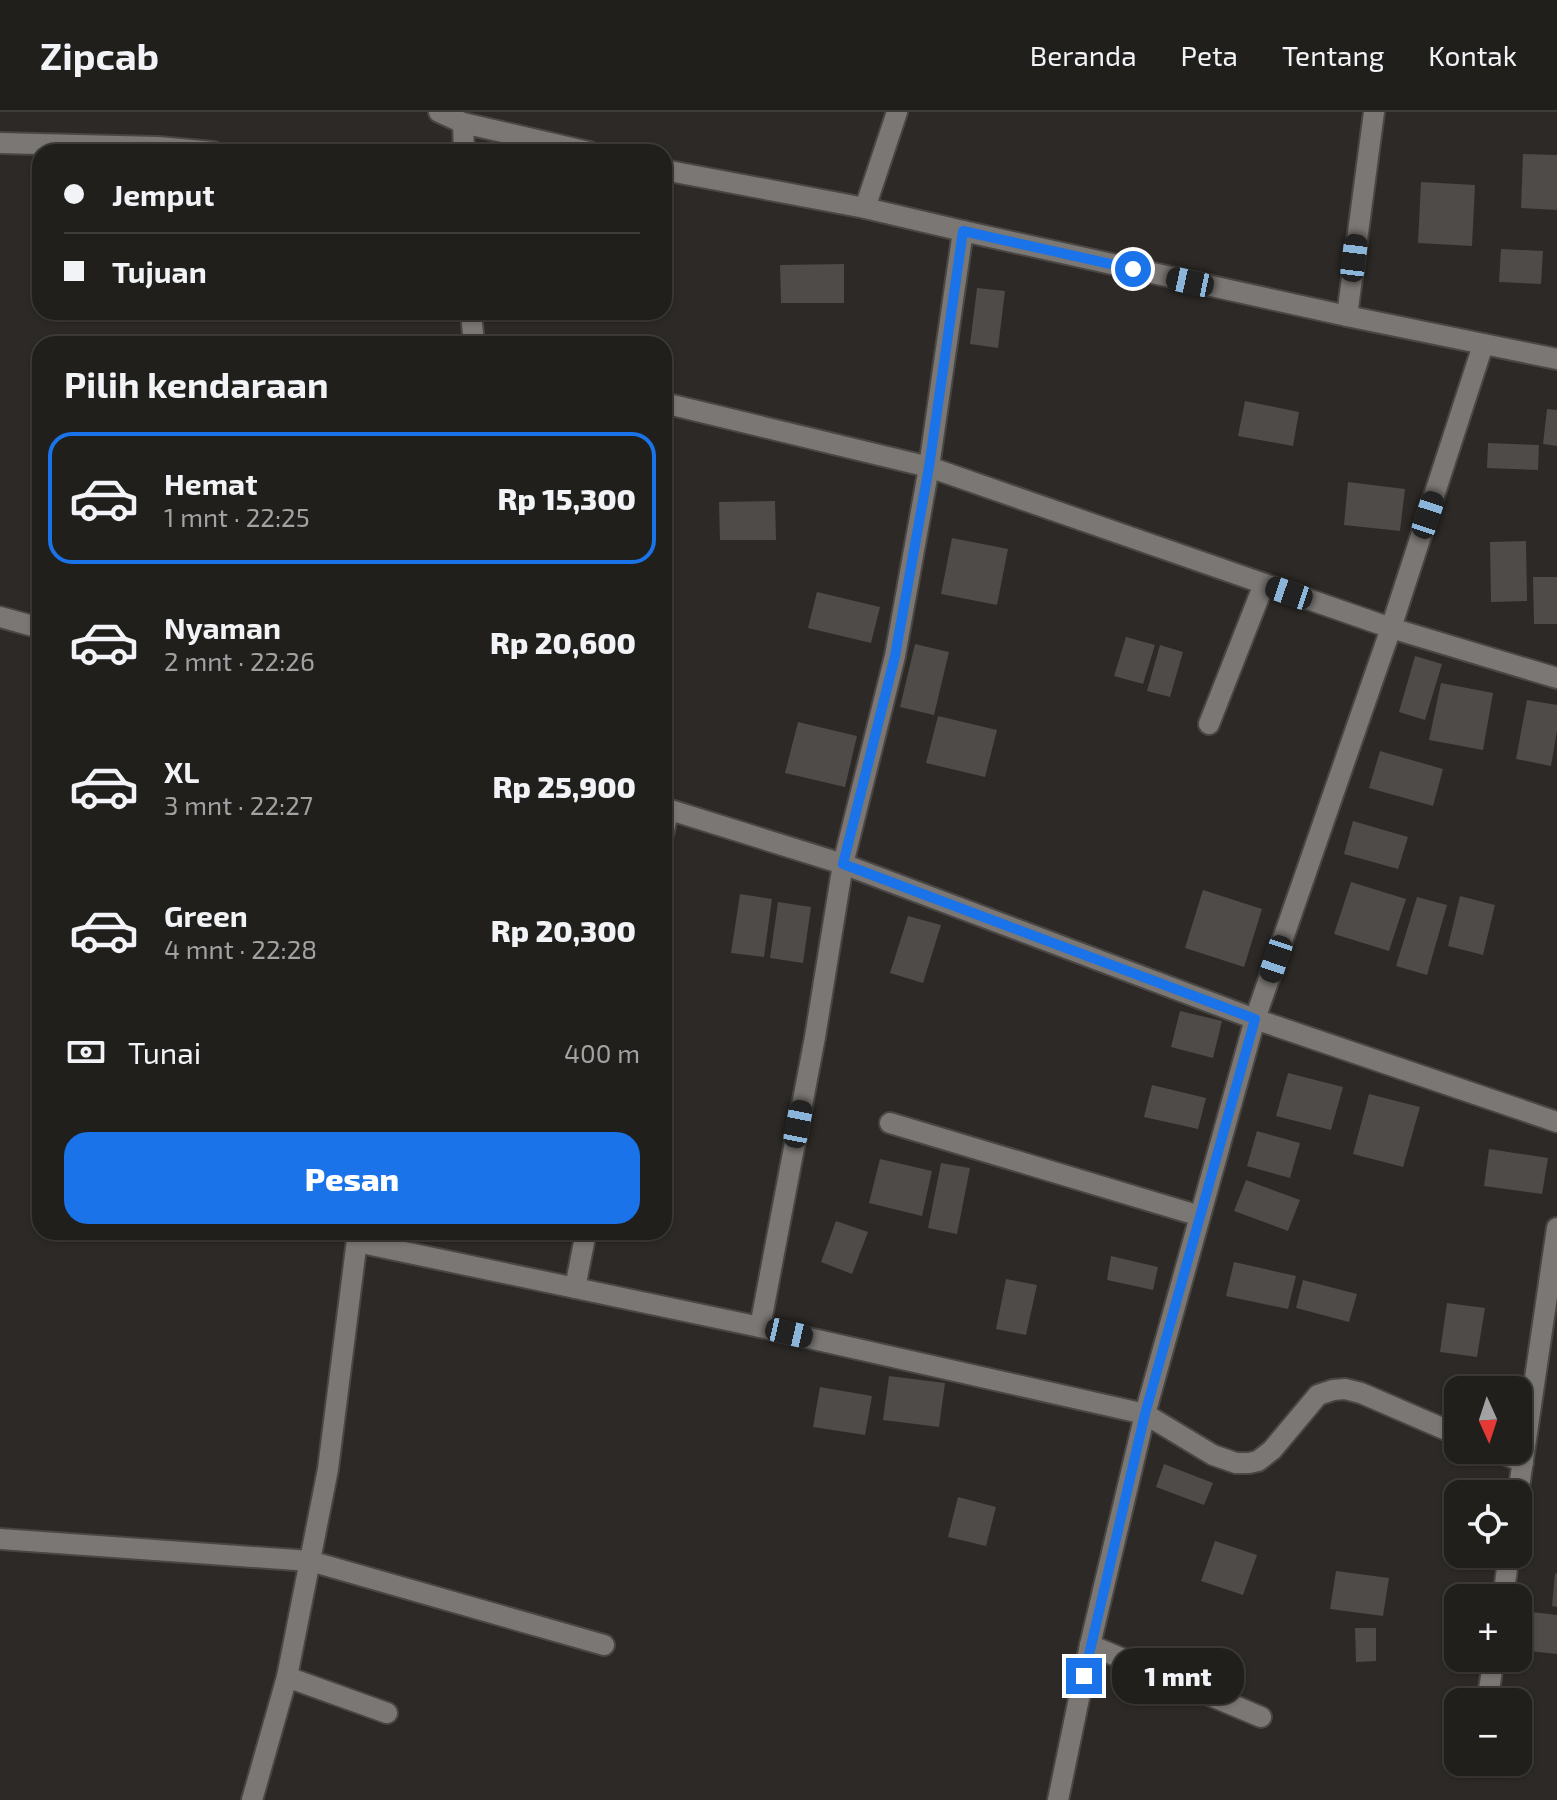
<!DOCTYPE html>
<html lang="id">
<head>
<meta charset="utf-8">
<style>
  body { margin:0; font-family:"Exo 2",sans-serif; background:#292725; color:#f1f3f6; height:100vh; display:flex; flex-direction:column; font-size:30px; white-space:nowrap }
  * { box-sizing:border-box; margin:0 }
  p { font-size:26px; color:#a2a2a3 }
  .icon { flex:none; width:44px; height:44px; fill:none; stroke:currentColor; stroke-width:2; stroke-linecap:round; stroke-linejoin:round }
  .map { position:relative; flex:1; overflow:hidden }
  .sheet { position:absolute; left:32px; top:224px; width:640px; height:904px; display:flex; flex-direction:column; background:#211f1c; border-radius:24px; box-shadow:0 2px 6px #0004,0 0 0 2px #3e3d3b }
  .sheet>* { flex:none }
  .banner { position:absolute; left:32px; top:32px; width:640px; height:176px; border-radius:24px; box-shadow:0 2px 6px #0004,0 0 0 2px #3e3d3b; display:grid; align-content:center; height:176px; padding:0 32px; background:#211f1c }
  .needle { width:52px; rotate:177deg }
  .fabs { position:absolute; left:1444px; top:1264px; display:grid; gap:16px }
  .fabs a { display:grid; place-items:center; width:88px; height:88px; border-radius:16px; background:#211f1c; box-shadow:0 2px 6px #0004,0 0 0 2px #3e3d3b; font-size:40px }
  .end { position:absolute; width:36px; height:36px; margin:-18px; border:10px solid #1a73e8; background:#fff; box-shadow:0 0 0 4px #fff }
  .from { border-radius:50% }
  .bubble { position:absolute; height:56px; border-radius:24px; background:#211f1c; box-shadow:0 2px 6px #0004,0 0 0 2px #3e3d3b; font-size:26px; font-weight:800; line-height:56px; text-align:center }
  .car { position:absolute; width:24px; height:48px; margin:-24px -12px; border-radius:10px; box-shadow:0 0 6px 2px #0007; background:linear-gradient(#222 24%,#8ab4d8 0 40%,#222 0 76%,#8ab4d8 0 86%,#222 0) }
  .banner b { display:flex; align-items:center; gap:28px; height:76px; font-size:30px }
  .banner b+b { border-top:2px solid #3e3d3b }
  .banner i { width:20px; height:20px; background:#f1f3f6 }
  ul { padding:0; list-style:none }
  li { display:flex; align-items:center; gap:24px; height:132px; margin:0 16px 12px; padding:0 16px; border:4px solid transparent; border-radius:24px }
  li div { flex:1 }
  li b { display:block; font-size:30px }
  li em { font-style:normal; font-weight:800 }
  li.on { border-color:#1a73e8 }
  li>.icon { width:72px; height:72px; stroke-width:1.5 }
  h2 { padding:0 32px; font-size:36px; line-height:96px }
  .pay { display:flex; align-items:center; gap:20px; height:88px; padding:0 32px; font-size:30px }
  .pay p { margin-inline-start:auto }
  .button { display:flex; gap:16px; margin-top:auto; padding:16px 32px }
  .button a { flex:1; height:92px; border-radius:24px; background:#1a73e8; color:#fff; font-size:32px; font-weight:800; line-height:92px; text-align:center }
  header { display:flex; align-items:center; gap:48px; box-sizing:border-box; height:112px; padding:0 40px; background:#211f1c; border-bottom:2px solid #3e3d3b }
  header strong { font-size:38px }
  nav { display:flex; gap:44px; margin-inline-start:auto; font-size:28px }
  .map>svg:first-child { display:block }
</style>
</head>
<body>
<header>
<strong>Zipcab</strong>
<nav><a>Beranda</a><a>Peta</a><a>Tentang</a><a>Kontak</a></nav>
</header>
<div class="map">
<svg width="1557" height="1688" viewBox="0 0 1557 1688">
  <rect width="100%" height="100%" fill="#2c2926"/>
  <!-- building -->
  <g fill="#4e4b48">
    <polygon points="1523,42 1557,43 1557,98 1521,96"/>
    <polygon points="1421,70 1475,73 1472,134 1418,131"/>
    <polygon points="1501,137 1543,139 1541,172 1499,170"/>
    <polygon points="844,152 844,191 781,191 780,153"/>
    <polygon points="977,176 1005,179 998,236 970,232"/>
    <polygon points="1245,289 1299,300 1293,334 1238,324"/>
    <polygon points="1547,297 1557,298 1557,334 1543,332"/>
    <polygon points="1488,331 1539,333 1538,358 1487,356"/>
    <polygon points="1348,370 1405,377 1400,419 1344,413"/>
    <polygon points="775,389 776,428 720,428 719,390"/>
    <polygon points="952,426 1008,437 997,493 941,482"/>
    <polygon points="1526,429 1527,489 1491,490 1490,430"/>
    <polygon points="1533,465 1557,465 1557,512 1534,512"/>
    <polygon points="817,480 880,495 871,531 808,516"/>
    <polygon points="1126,525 1155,533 1143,572 1114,564"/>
    <polygon points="915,532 949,540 934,603 900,595"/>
    <polygon points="1160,533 1183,540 1170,585 1147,579"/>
    <polygon points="1415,544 1442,552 1425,608 1399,600"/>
    <polygon points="1441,571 1493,581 1483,638 1429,628"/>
    <polygon points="1527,588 1557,593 1557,619 1551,654 1516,647"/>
    <polygon points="938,604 997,618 985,665 926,651"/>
    <polygon points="798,610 857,624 845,675 785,661"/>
    <polygon points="1380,639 1443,657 1433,694 1369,676"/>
    <polygon points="1353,709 1408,725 1398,757 1344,742"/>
    <polygon points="1351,770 1406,787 1389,839 1334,822"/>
    <polygon points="1203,778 1262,797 1244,855 1185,836"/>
    <polygon points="740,782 772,787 764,845 731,841"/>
    <polygon points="1460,784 1495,793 1483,843 1448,834"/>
    <polygon points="1417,785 1447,793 1427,863 1396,854"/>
    <polygon points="778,790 811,795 803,851 770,846"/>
    <polygon points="908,804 941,813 923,871 890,861"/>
    <polygon points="1180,899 1222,909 1213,946 1171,935"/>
    <polygon points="1288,961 1343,975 1331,1018 1276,1004"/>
    <polygon points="1152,973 1206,986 1198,1017 1144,1005"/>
    <polygon points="1369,982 1420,995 1403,1055 1353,1042"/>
    <polygon points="1257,1019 1300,1031 1290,1066 1247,1054"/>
    <polygon points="1489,1037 1548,1046 1542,1082 1484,1074"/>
    <polygon points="880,1047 932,1059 922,1104 869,1091"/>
    <polygon points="941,1051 970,1056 957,1122 928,1116"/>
    <polygon points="1246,1068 1300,1088 1288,1119 1234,1099"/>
    <polygon points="836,1109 868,1120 852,1162 821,1150"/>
    <polygon points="1111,1144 1158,1155 1153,1178 1107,1168"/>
    <polygon points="1234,1150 1296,1164 1288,1197 1226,1184"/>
    <polygon points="1006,1167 1037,1173 1026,1223 996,1217"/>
    <polygon points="1303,1168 1357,1182 1349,1210 1296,1196"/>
    <polygon points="1447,1191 1485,1196 1477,1245 1440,1240"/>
    <polygon points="889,1264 945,1271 939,1315 883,1308"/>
    <polygon points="820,1275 872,1284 865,1323 813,1315"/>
    <polygon points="1164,1352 1213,1371 1204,1393 1156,1375"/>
    <polygon points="958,1385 996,1395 986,1434 948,1425"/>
    <polygon points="1215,1429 1257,1443 1243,1483 1201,1469"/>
    <polygon points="1336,1459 1389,1466 1383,1504 1330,1497"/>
    <polygon points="1555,1461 1557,1462 1557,1495 1552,1494"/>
    <polygon points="1523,1499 1557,1503 1557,1542 1520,1538"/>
    <polygon points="1355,1516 1376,1516 1376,1549 1356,1550"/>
  </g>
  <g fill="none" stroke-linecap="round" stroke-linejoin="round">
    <defs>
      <g id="minor">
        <polyline points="439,0 463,11 589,40"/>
        <polyline points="463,11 464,40"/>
        <polyline points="0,31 158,35 213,40"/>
        <polyline points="664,58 865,96 963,119 1347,204 1557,247"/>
        <polyline points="865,96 897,0"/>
        <polyline points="471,200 474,232"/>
        <polyline points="1347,204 1374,0"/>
        <polyline points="664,291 929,355 1391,516 1557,566"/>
        <polyline points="0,505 40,516"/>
        <polyline points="1209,612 1264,472"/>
        <polyline points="664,696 843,752 1255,907 1557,1010"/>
        <polyline points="664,719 668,698"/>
        <polyline points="890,1011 1200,1104"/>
        <polyline points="357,1130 760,1215 1145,1302 1213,1343 1236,1351 1249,1351 1258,1349 1272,1338 1318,1283 1333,1278 1345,1277 1361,1281 1458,1323"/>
        <polyline points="575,1176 586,1120"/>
        <polyline points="760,1215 815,925 843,752 895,544 929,355 963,119"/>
        <polyline points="1494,1338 1523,1350"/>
        <polyline points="1518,1382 1557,1116"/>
        <polyline points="0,1427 310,1449 604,1533"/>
        <polyline points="1503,1486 1509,1442"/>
        <polyline points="1090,1533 1261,1605"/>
        <polyline points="287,1565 387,1601"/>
        <polyline points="1487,1590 1494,1546"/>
        <polyline points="252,1688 287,1565 328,1357 358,1120"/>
        <polyline points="1058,1688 1090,1533 1145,1302 1255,907 1391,516 1483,233"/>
      </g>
    </defs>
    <!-- minor casing -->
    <use href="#minor" stroke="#494643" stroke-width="24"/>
    <!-- minor -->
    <use href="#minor" stroke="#7b7774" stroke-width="20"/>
  </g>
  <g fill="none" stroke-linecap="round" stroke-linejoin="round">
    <!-- route -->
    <polyline stroke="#1a73e8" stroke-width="10" points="1084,1564 1145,1302 1255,907 843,752 895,544 929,355 963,119 1133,157"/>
  </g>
</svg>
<div class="fabs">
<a><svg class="needle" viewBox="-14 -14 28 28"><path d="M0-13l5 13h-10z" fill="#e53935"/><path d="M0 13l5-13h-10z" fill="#a2a2a3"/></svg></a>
<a><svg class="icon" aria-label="locate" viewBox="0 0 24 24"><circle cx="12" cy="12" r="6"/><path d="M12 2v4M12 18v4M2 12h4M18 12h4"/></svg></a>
<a>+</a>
<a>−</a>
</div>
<i class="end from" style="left:1133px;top:157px"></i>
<i class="end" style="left:1084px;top:1564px"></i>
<div class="bubble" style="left:1112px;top:1536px;width:132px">1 mnt</div>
<i class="car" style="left:1354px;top:146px;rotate:7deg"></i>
<i class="car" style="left:1190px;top:170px;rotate:282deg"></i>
<i class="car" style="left:1428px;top:403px;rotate:18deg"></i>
<i class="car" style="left:1289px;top:481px;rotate:289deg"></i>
<i class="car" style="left:1276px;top:847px;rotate:199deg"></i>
<i class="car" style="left:798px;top:1012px;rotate:11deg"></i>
<i class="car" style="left:789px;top:1221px;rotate:103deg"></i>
<div class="banner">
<b><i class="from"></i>Jemput</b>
<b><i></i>Tujuan</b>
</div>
<section class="sheet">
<h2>Pilih kendaraan</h2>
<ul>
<li class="on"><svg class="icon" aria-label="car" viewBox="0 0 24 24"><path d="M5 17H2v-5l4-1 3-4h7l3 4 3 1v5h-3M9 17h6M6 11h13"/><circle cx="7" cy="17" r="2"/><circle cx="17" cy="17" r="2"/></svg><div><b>Hemat</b><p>1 mnt · 22:25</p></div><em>Rp 15,300</em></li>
<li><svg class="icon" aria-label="car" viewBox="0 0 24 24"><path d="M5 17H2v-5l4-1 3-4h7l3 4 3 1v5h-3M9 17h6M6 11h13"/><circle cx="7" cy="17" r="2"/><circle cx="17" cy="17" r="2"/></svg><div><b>Nyaman</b><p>2 mnt · 22:26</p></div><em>Rp 20,600</em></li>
<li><svg class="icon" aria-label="car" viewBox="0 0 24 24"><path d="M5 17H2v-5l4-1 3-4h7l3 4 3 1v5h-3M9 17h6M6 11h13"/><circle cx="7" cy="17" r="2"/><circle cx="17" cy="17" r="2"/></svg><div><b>XL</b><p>3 mnt · 22:27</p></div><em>Rp 25,900</em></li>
<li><svg class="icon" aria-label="car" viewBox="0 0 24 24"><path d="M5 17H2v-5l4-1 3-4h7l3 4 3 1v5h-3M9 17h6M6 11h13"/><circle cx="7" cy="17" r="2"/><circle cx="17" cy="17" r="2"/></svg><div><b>Green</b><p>4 mnt · 22:28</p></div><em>Rp 20,300</em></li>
</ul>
<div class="pay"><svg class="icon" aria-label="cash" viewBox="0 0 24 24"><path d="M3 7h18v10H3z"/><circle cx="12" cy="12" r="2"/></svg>Tunai<p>400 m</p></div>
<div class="button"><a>Pesan</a></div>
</section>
</div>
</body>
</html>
